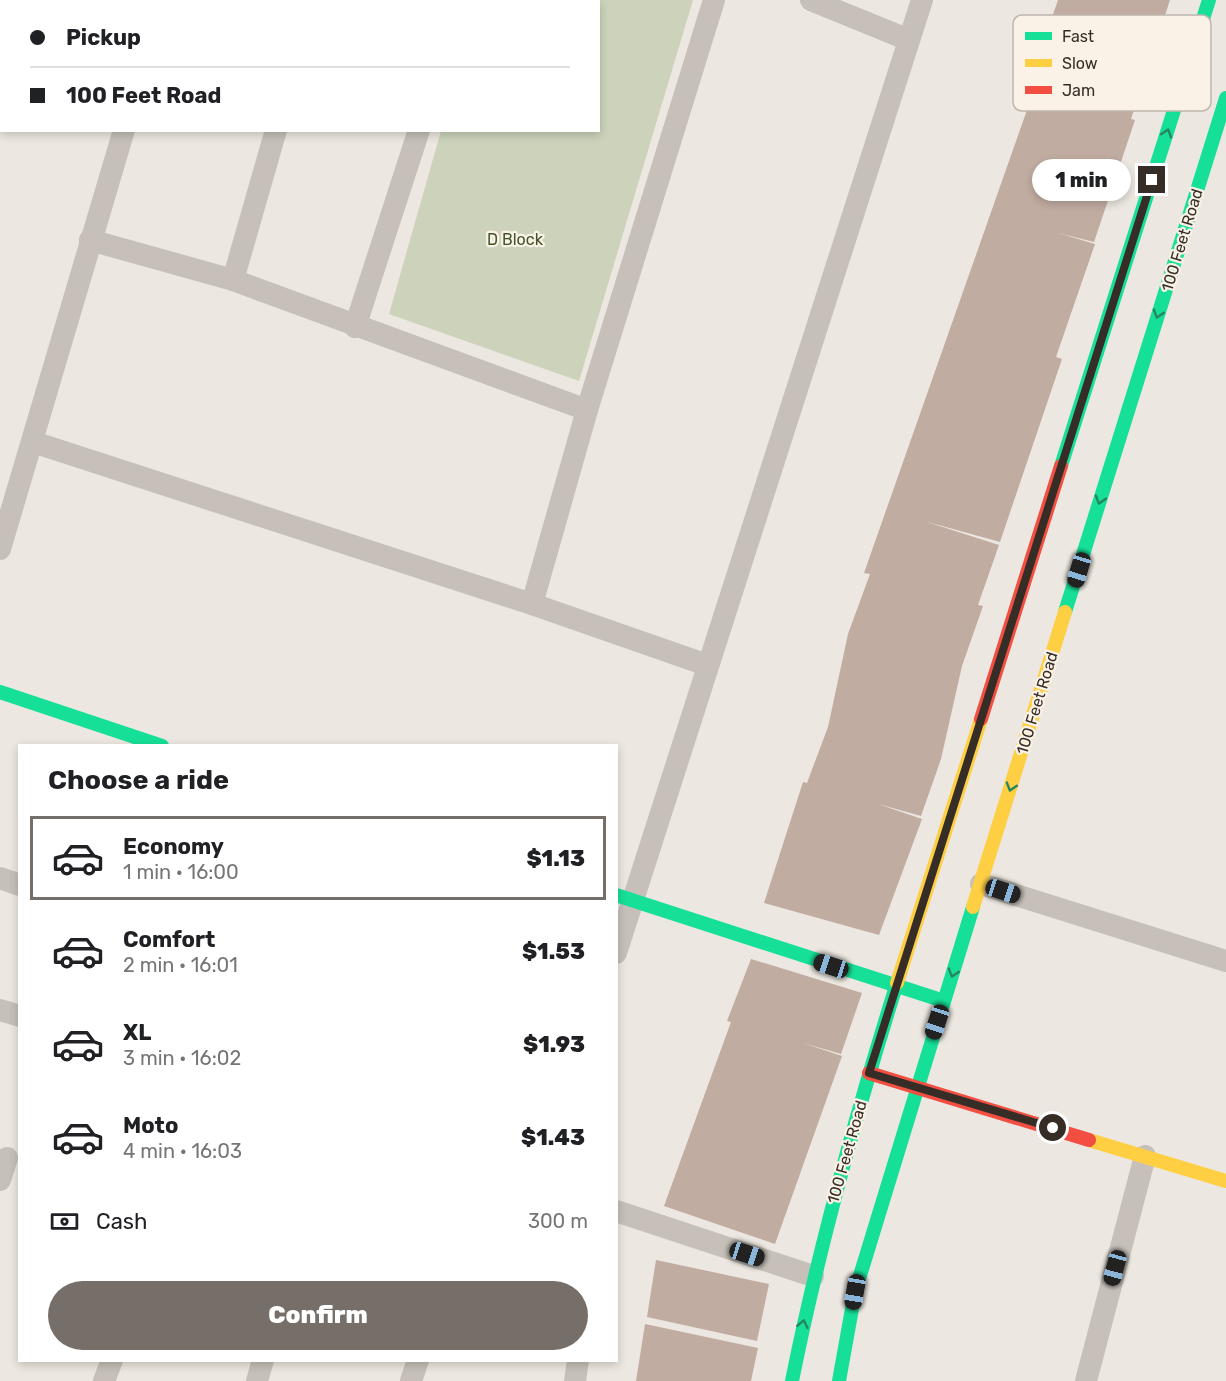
<!DOCTYPE html>
<html lang="en">
<head>
<meta charset="utf-8">
<style>
  body { margin:0; font-family:Rubik,sans-serif; background:#f6f6f6; color:#202124; height:100vh; display:flex; flex-direction:column; font-size:22px; white-space:nowrap }
  * { box-sizing:border-box; margin:0 }
  p { font-size:20px; color:#757577 }
  .icon { flex:none; width:33px; height:33px; fill:none; stroke:currentColor; stroke-width:2; stroke-linecap:round; stroke-linejoin:round }
  .map { position:relative; flex:1; overflow:hidden }
  .side { position:absolute; left:18px; top:744px; width:600px; height:618px; display:flex; flex-direction:column; background:#fff; border-radius:0px; box-shadow:0 3px 9px #0003 }
  .side>* { flex:none }
  .top-card { position:absolute; left:0px; top:0px; width:600px; height:132px; box-shadow:0 3px 9px #0003; display:grid; align-content:center; height:132px; padding:0 30px; background:#fff }
  .end { position:absolute; width:27px; height:27px; margin:-14px; border:8px solid #362d27; background:#fff; box-shadow:0 0 0 3px #fff }
  .from { border-radius:50% }
  .bubble { position:absolute; height:42px; border-radius:21px; background:#fff; box-shadow:0 3px 9px #0003; font-size:20px; font-weight:800; line-height:42px; text-align:center }
  .car { position:absolute; width:18px; height:36px; margin:-18px -9px; border-radius:8px; box-shadow:0 0 4px 2px #0007; background:linear-gradient(#222 24%,#8ab4d8 0 40%,#222 0 76%,#8ab4d8 0 86%,#222 0) }
  .top-card b { display:flex; align-items:center; gap:21px; height:57px; font-size:22px }
  .top-card b+b { border-top:2px solid #e0e0e0 }
  .top-card i { width:15px; height:15px; background:#202124 }
  ul { padding:0; list-style:none }
  li { display:flex; align-items:center; gap:18px; height:84px; margin:0 12px 9px; padding:0 18px; border:3px solid transparent; border-radius:0px }
  li div { flex:1 }
  li b { display:block; font-size:22px }
  li em { font-style:normal; font-weight:800 }
  li.active { border-color:#766e68 }
  li>.icon { width:54px; height:54px; stroke-width:1.5 }
  h2 { padding:0 30px; font-size:27px; line-height:72px }
  .pay { display:flex; align-items:center; gap:15px; height:66px; padding:0 30px; font-size:22px }
  .pay p { margin-inline-start:auto }
  .primary-button { display:flex; gap:12px; margin-top:auto; padding:12px 30px }
  .primary-button a { flex:1; height:69px; border-radius:36px; background:#766e68; color:#fff; font-size:24px; font-weight:800; line-height:69px; text-align:center }
  .map>svg:first-child { display:block }
</style>
</head>
<body>
<div class="map">
<svg width="1226" height="1381" viewBox="0 0 1226 1381">
  <rect width="100%" height="100%" fill="#ece7e0"/>
  <!-- green -->
  <polygon fill="#ccd3ba" points="479,0 693,0 579,381 389,314 441,131 598,130 598,2"/>
  <!-- building -->
  <g fill="#c1aca1">
    <polygon points="1058,0 1170,0 1131,119 1135,120 1094,242 1058,233 1095,244 1056,357 1062,359 1000,542 924,521 999,545 978,605 983,606 962,666 941,759 921,816 878,804 922,819 879,935 764,903 803,782 807,783 828,727 848,634 870,574 864,573 1033,93 1026,92"/>
    <polygon points="751,959 862,993 841,1054 803,1043 842,1056 775,1244 664,1206 731,1022 727,1021"/>
    <polygon points="656,1260 769,1284 757,1341 647,1317"/>
    <polygon points="645,1324 758,1348 751,1381 636,1381"/>
  </g>
  <g fill="none" stroke-linecap="round" stroke-linejoin="round">
    <!-- street -->
    <g stroke="#c6c0b9" stroke-width="22">
      <polyline points="811,0 909,40"/>
      <polyline points="164,2 164,0"/>
      <polyline points="313,2 313,0"/>
      <polyline points="460,2 461,0"/>
      <polyline points="0,111 2,112"/>
      <polyline points="90,240 233,280 587,410"/>
      <polyline points="233,280 276,130"/>
      <polyline points="355,327 419,130"/>
      <polyline points="33,442 532,604 707,665"/>
      <polyline points="0,549 124,130"/>
      <polyline points="532,604 587,410 714,0"/>
      <polyline points="0,878 20,885"/>
      <polyline points="981,884 1226,961"/>
      <polyline points="616,953 922,0"/>
      <polyline points="0,1010 20,1016"/>
      <polyline points="0,1180 7,1158"/>
      <polyline points="616,1211 813,1276"/>
      <polyline points="104,1381 112,1360"/>
      <polyline points="257,1381 263,1360"/>
      <polyline points="411,1381 418,1360"/>
      <polyline points="575,1381 578,1360"/>
      <polyline points="1086,1381 1145,1156"/>
    </g>
    <!-- fast -->
    <g stroke="#16e098" stroke-width="14">
      <polyline points="1061,466 1209,0"/>
      <polyline points="1065,612 1226,98"/>
      <polyline points="0,692 162,746"/>
      <polyline points="616,895 944,1001"/>
      <path d="M792,1381C819,1246 856,1114 897,983"/>
      <polyline points="839,1381 855,1292 973,907"/>
    </g>
    <!-- slow -->
    <g stroke="#ffcf43" stroke-width="14">
      <polyline points="973,907 1065,612"/>
      <polyline points="897,983 981,719"/>
      <polyline points="1089,1140 1226,1181"/>
    </g>
    <!-- jam -->
    <g stroke="#f24e42" stroke-width="14">
      <polyline points="981,719 1061,466"/>
      <polyline points="869,1073 1089,1140"/>
    </g>
  </g>
  <!-- one-way arrows -->
  <defs><path id="oneway-chevron" d="M-2-3.5L2.5 0L-2 3.5" fill="none" stroke-width="1.6" stroke-linecap="round" stroke-linejoin="round" transform="scale(1.5)"/></defs>
  <g stroke="#268660">
    <use href="#oneway-chevron" transform="translate(1167 133) rotate(-72)"/>
    <use href="#oneway-chevron" transform="translate(1158 314) rotate(107)"/>
    <use href="#oneway-chevron" transform="translate(1100 500) rotate(107)"/>
    <use href="#oneway-chevron" transform="translate(1011 787) rotate(107)"/>
    <use href="#oneway-chevron" transform="translate(953 973) rotate(107)"/>
    <use href="#oneway-chevron" transform="translate(803 1324) rotate(-79)"/>
  </g>
  <g fill="none" stroke-linecap="round" stroke-linejoin="round">
    <!-- route -->
    <polyline stroke="#362d27" stroke-width="8" points="1053,1128 869,1073 1152,180"/>
  </g>
  <g text-anchor="middle" dominant-baseline="central" stroke-width="4.5" stroke-linejoin="round" paint-order="stroke">
    <!-- park labels -->
    <g font-size="16" fill="#43562a" stroke="#faf2e7">
      <text x="515" y="239">D Block</text>
    </g>
    <!-- street labels -->
    <g font-size="16" fill="#362d27" stroke="#faf2e7">
      <text transform="translate(1182 240) rotate(-73)">100 Feet Road</text>
      <text transform="translate(1037 703) rotate(-73)">100 Feet Road</text>
      <text transform="translate(847 1152) rotate(-74)">100 Feet Road</text>
    </g>
  </g>
  <!-- legend -->
  <rect x="1013" y="15" width="198" height="96" rx="9" fill="#faf2e7" stroke="#bfb7ad" stroke-width="1.5"/>
  <rect x="1025" y="32" width="27" height="8" fill="#16e098"/>
  <rect x="1025" y="59" width="27" height="8" fill="#ffcf43"/>
  <rect x="1025" y="86" width="27" height="8" fill="#f24e42"/>
  <g font-size="16" fill="#362d27">
    <text x="1062" y="42">Fast</text>
    <text x="1062" y="69">Slow</text>
    <text x="1062" y="96">Jam</text>
  </g>
</svg>
<i class="end from" style="left:1053px;top:1128px"></i>
<i class="end" style="left:1152px;top:180px"></i>
<div class="bubble" style="left:1032px;top:159px;width:99px">1 min</div>
<i class="car" style="left:1079px;top:570px;rotate:197deg"></i>
<i class="car" style="left:1003px;top:891px;rotate:108deg"></i>
<i class="car" style="left:831px;top:966px;rotate:288deg"></i>
<i class="car" style="left:937px;top:1022px;rotate:198deg"></i>
<i class="car" style="left:747px;top:1254px;rotate:108deg"></i>
<i class="car" style="left:1115px;top:1268px;rotate:195deg"></i>
<i class="car" style="left:855px;top:1292px;rotate:190deg"></i>
<div class="top-card">
<b><i class="from"></i>Pickup</b>
<b><i></i>100 Feet Road</b>
</div>
<section class="side">
<h2>Choose a ride</h2>
<ul>
<li class="active"><svg class="icon" aria-label="car" viewBox="0 0 24 24"><path d="M5 17H2v-5l4-1 3-4h7l3 4 3 1v5h-3M9 17h6M6 11h13"/><circle cx="7" cy="17" r="2"/><circle cx="17" cy="17" r="2"/></svg><div><b>Economy</b><p>1 min · 16:00</p></div><em>$1.13</em></li>
<li><svg class="icon" aria-label="car" viewBox="0 0 24 24"><path d="M5 17H2v-5l4-1 3-4h7l3 4 3 1v5h-3M9 17h6M6 11h13"/><circle cx="7" cy="17" r="2"/><circle cx="17" cy="17" r="2"/></svg><div><b>Comfort</b><p>2 min · 16:01</p></div><em>$1.53</em></li>
<li><svg class="icon" aria-label="car" viewBox="0 0 24 24"><path d="M5 17H2v-5l4-1 3-4h7l3 4 3 1v5h-3M9 17h6M6 11h13"/><circle cx="7" cy="17" r="2"/><circle cx="17" cy="17" r="2"/></svg><div><b>XL</b><p>3 min · 16:02</p></div><em>$1.93</em></li>
<li><svg class="icon" aria-label="car" viewBox="0 0 24 24"><path d="M5 17H2v-5l4-1 3-4h7l3 4 3 1v5h-3M9 17h6M6 11h13"/><circle cx="7" cy="17" r="2"/><circle cx="17" cy="17" r="2"/></svg><div><b>Moto</b><p>4 min · 16:03</p></div><em>$1.43</em></li>
</ul>
<div class="pay"><svg class="icon" aria-label="cash" viewBox="0 0 24 24"><path d="M3 7h18v10H3z"/><circle cx="12" cy="12" r="2"/></svg>Cash<p>300 m</p></div>
<div class="primary-button"><a>Confirm</a></div>
</section>
</div>
</body>
</html>
